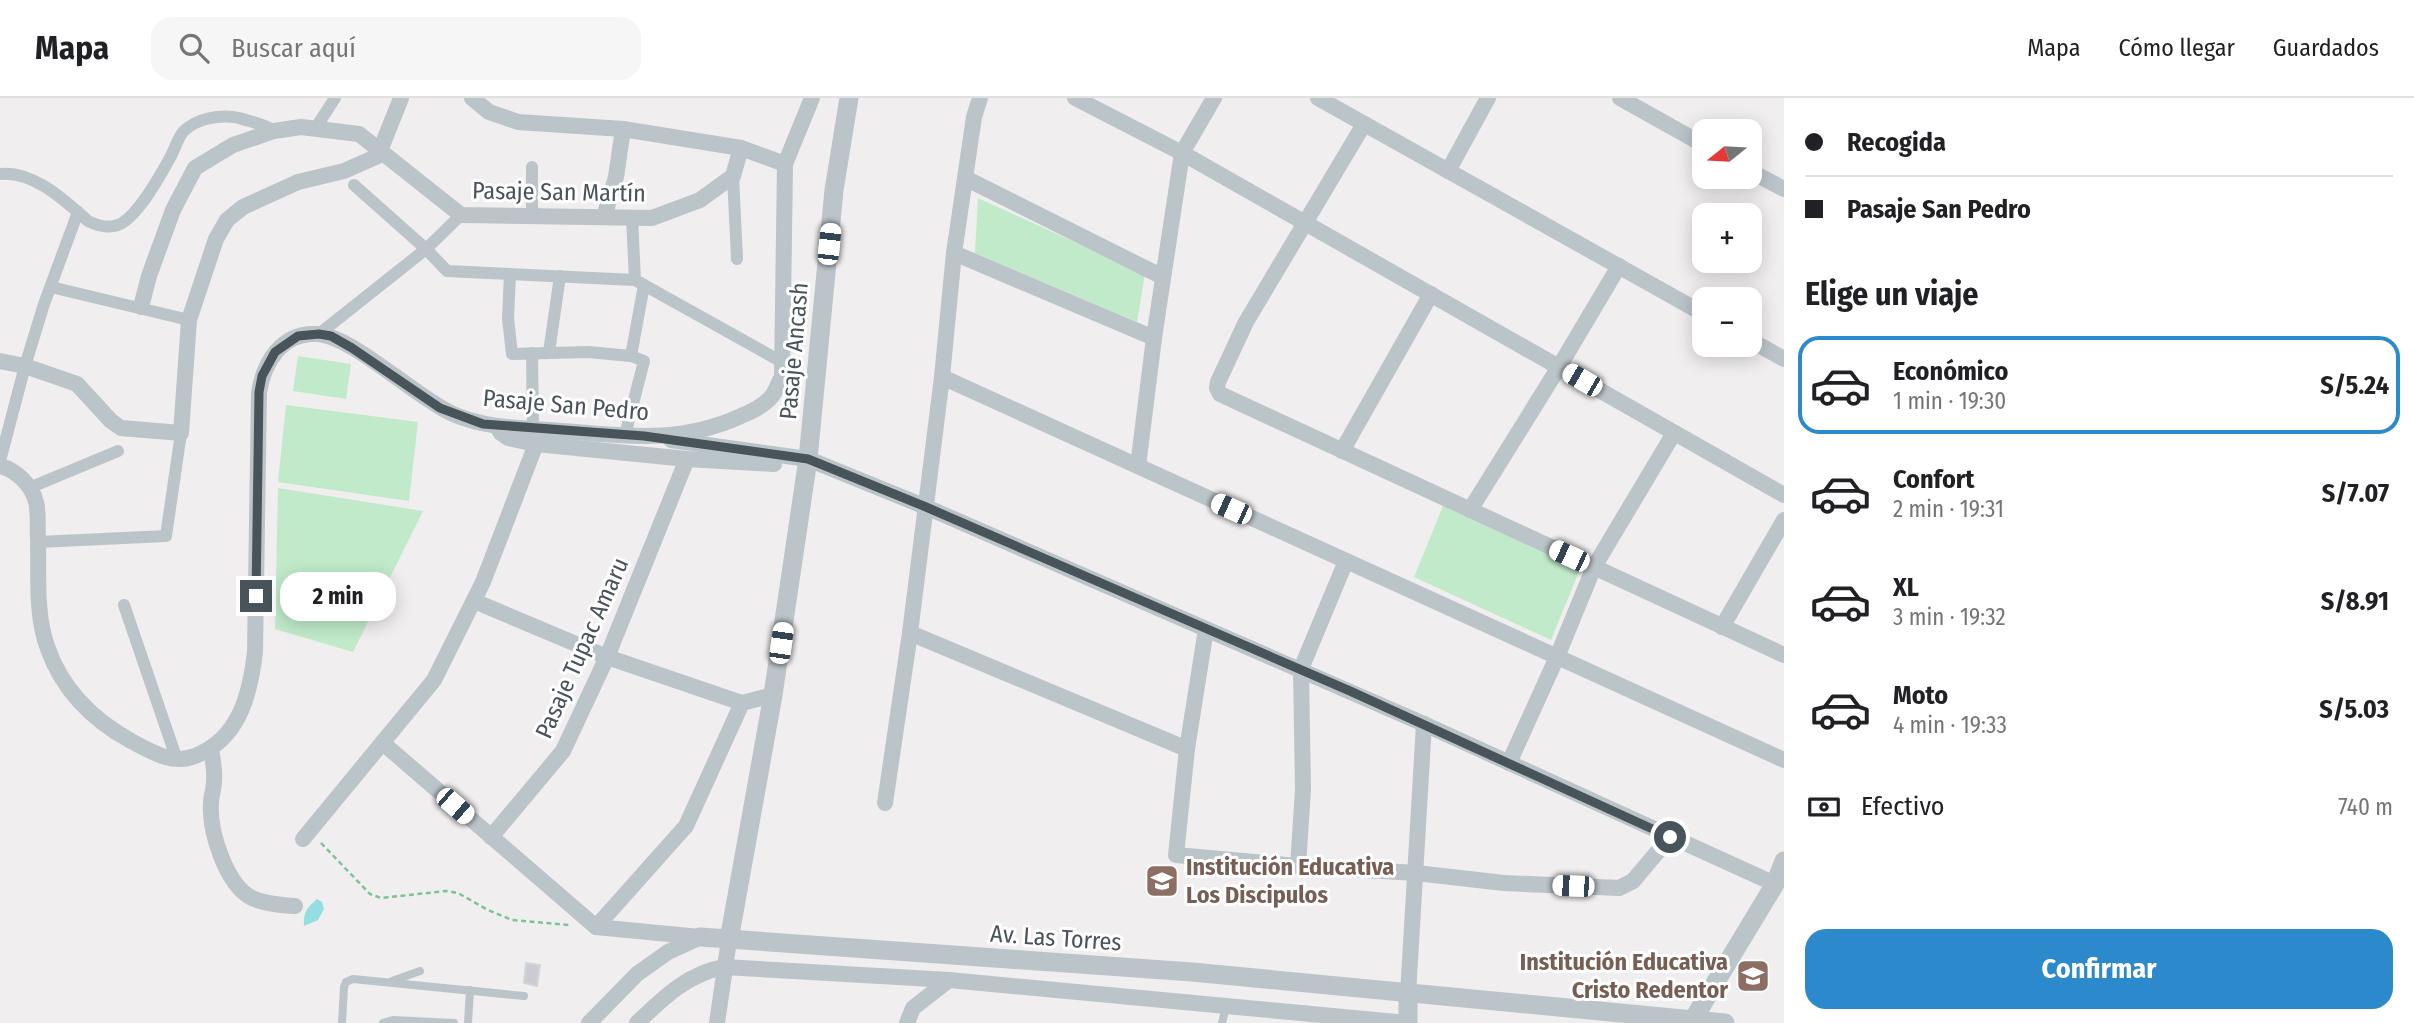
<!DOCTYPE html>
<html lang="es">
<head>
<meta charset="utf-8">
<style>
  body { margin:0; font-family:"Fira Sans Condensed",sans-serif; background:#f6f6f6; color:#202124; height:100vh; display:flex; flex-direction:column; font-size:26px; white-space:nowrap }
  * { box-sizing:border-box; margin:0 }
  p { font-size:23px; color:#757577 }
  .icon { flex:none; width:38px; height:38px; fill:none; stroke:currentColor; stroke-width:2; stroke-linecap:round; stroke-linejoin:round }
  .map { position:relative; flex:1; overflow:hidden }
  .details { display:flex; flex-direction:column; background:#fff; width:630px }
  .details>* { flex:none }
  .banner { display:grid; align-content:center; height:154px; padding:0 21px; background:#fff }
  .needle { width:46px; rotate:252deg }
  .buttons { position:absolute; left:1692px; top:21px; display:grid; gap:14px }
  .buttons a { display:grid; place-items:center; width:70px; height:70px; border-radius:14px; background:#fff; box-shadow:0 4px 18px #0003; font-size:35px }
  .end { position:absolute; width:32px; height:32px; margin:-16px; border:9px solid #485459; background:#fff; box-shadow:0 0 0 4px #fff }
  .from { border-radius:50% }
  .bubble { position:absolute; height:49px; border-radius:21px; background:#fff; box-shadow:0 4px 18px #0003; font-size:23px; font-weight:700; line-height:49px; text-align:center }
  .car { position:absolute; width:21px; height:42px; margin:-21px -10px; border-radius:9px; box-shadow:0 0 5px 2px #0007; background:linear-gradient(#fff 24%,#345 0 40%,#fff 0 76%,#345 0 86%,#fff 0) }
  .banner b { display:flex; align-items:center; gap:24px; height:66px; font-size:26px }
  .banner b+b { border-top:2px solid #e0e0e0 }
  .banner i { width:18px; height:18px; background:#202124 }
  ul { padding:0; list-style:none }
  li { display:flex; align-items:center; gap:21px; height:98px; margin:0 14px 10px; padding:0 7px; border:4px solid transparent; border-radius:21px }
  li div { flex:1 }
  li b { display:block; font-size:26px }
  li em { font-style:normal; font-weight:700 }
  li.selected { border-color:#2c8acc }
  li>.icon { width:63px; height:63px; stroke-width:1.5 }
  h2 { padding:0 21px; font-size:32px; line-height:84px }
  .pay { display:flex; align-items:center; gap:18px; height:77px; padding:0 21px; font-size:26px }
  .pay p { margin-inline-start:auto }
  .button { display:flex; gap:14px; margin-top:auto; padding:14px 21px }
  .button a { flex:1; height:80px; border-radius:21px; background:#2c8acc; color:#fff; font-size:28px; font-weight:700; line-height:80px; text-align:center }
  header { display:flex; align-items:center; gap:42px; box-sizing:border-box; height:98px; padding:0 35px; background:#fff; border-bottom:2px solid #e0e0e0 }
  header strong { font-size:33px }
  nav { display:flex; gap:38px; margin-inline-start:auto; font-size:24px }
  .search { width:490px; height:63px; background:#f6f6f6; display:flex; align-items:center; gap:18px; box-sizing:border-box; padding:0 24px; border-radius:21px; color:#757577; font-size:26px }
  main { display:flex; flex:1; min-height:0 }
  .map>svg:first-child { display:block }
</style>
</head>
<body>
<header>
<strong>Mapa</strong>
<div class="search"><svg class="icon" aria-label="search" viewBox="0 0 24 24"><circle cx="10" cy="10" r="6"/><path d="M15 15l6 6"/></svg>Buscar aquí</div>
<nav><a>Mapa</a><a>Cómo llegar</a><a>Guardados</a></nav>
</header>
<main>
<div class="map">
<svg width="1784" height="925" viewBox="0 0 1784 925">
  <rect width="100%" height="100%" fill="#f0eeee"/>
  <!-- green -->
  <g fill="#c0eaca">
    <polygon points="978,100 1145,176 1137,224 975,155"/>
    <polygon points="298,258 351,266 346,301 293,293"/>
    <polygon points="286,307 418,324 409,403 278,384"/>
    <polygon points="278,390 423,413 353,554 275,531"/>
    <polygon points="1443,408 1580,471 1551,542 1414,479"/>
  </g>
  <!-- water -->
  <path fill="#92dee2" d="M317,801L322,804L324,811L318,822L304,828C303,814 307,810 317,801Z"/>
  <!-- building -->
  <polygon fill="#c9ccd0" stroke="#d2d5d9" stroke-width="2" points="526,865 540,867 537,888 524,885"/>
  <g fill="none" stroke-linecap="round" stroke-linejoin="round">
    <!-- path -->
    <polyline stroke="#7cc496" stroke-width="2.5" stroke-dasharray="5 3.5" stroke-linecap="butt" points="321,745 370,796 381,800 446,793 458,795 488,812 512,822 569,827"/>
    <!-- service -->
    <g stroke="#bbc4c9" stroke-width="8">
      <polyline points="392,883 420,873"/>
      <polyline points="342,925 344,889 346,884 353,881 524,898"/>
      <polyline points="383,925 393,922 454,925"/>
      <polyline points="468,925 470,892"/>
      <polyline points="1222,925 1226,909"/>
    </g>
    <!-- pedestrian -->
    <g stroke="#bbc4c9" stroke-width="12">
      <polyline points="315,31 335,0"/>
      <path d="M0,76C33,72 65,103 88,123C96,127 105,130 114,128C135,125 161,76 171,58C175,50 178,40 183,34C196,20 221,16 239,20C251,24 263,25 274,33"/>
      <polyline points="733,78 737,161"/>
      <polyline points="354,87 426,151 447,173 635,182 782,264"/>
      <polyline points="532,118 532,69"/>
      <polyline points="632,120 635,182"/>
      <polyline points="510,176 508,220 512,256 588,254 631,258"/>
      <polyline points="51,189 189,222"/>
      <polyline points="319,236 426,151 461,117"/>
      <polyline points="549,254 560,178"/>
      <polyline points="532,255 533,331"/>
      <polyline points="625,337 644,263 631,258 644,187"/>
      <polyline points="0,363 25,268 44,206 78,114"/>
      <polyline points="29,390 118,353"/>
      <polyline points="38,444 166,438 181,335"/>
      <polyline points="124,507 177,662"/>
    </g>
    <!-- minor -->
    <g stroke="#bbc4c9" stroke-width="16">
      <polyline points="472,0 489,14 518,24 623,31 741,50 785,66"/>
      <polyline points="1075,0 1182,55 1784,397"/>
      <polyline points="1318,0 1704,216"/>
      <polyline points="1620,0 1704,47"/>
      <polyline points="1364,26 1246,224 1218,284 1217,290 1220,296 1784,557"/>
      <polyline points="1448,73 1488,0"/>
      <polyline points="1750,73 1784,91"/>
      <polyline points="967,81 1163,179"/>
      <polyline points="604,119 616,79 623,31"/>
      <polyline points="954,155 1154,240"/>
      <polyline points="141,209 149,178 173,112 195,70 233,47 274,33 301,29 359,36 461,117 652,120 700,102 733,78 741,50"/>
      <polyline points="1750,242 1784,261"/>
      <polyline points="0,263 25,268 77,286 111,323 121,330 181,335 189,222 216,141 227,122 243,109 298,84 344,73 378,58 401,0"/>
      <polyline points="942,279 1784,662"/>
      <polyline points="497,328 501,335 508,340 536,346 687,361 774,366"/>
      <polyline points="671,342 808,361 926,409 1424,626 1775,786"/>
      <polyline points="1342,353 1431,196"/>
      <path d="M0,368C16,372 32,387 36,404C39,415 37,429 38,441C39,476 35,517 48,551C63,593 93,622 131,643C152,654 172,667 195,658C239,641 250,597 255,554L259,294C264,264 282,234 317,236C353,238 415,299 453,316C487,331 526,330 563,333C627,338 680,346 741,318C752,313 764,308 772,298C776,293 778,285 782,279L785,66L812,0"/>
      <polyline points="1138,368 1154,240 1182,55 1214,0"/>
      <polyline points="1470,412 1559,269 1619,168"/>
      <polyline points="474,503 607,559 742,605"/>
      <polyline points="1722,529 1784,422"/>
      <polyline points="1206,531 1187,651 1176,757 1298,768 1416,775 1504,785 1619,790 1633,783 1670,739"/>
      <polyline points="910,535 1187,651"/>
      <polyline points="384,646 596,829 700,839"/>
      <path d="M211,651C213,662 215,673 214,683C214,691 211,698 211,705C209,733 226,787 252,800C265,806 281,807 295,808"/>
      <polyline points="1509,665 1557,559 1594,469 1674,335"/>
      <polyline points="885,705 910,535 942,279 954,155 974,19 980,0"/>
      <polyline points="491,739 563,653 607,559 687,361"/>
      <polyline points="303,741 434,582 483,484 536,346"/>
      <polyline points="1298,768 1303,692 1301,571 1346,463"/>
      <polyline points="596,829 686,728 742,605 773,597"/>
      <polyline points="1408,896 1424,626"/>
      <polyline points="589,925 637,876 668,854 699,840"/>
      <path d="M637,925C663,900 688,875 725,869L949,882L1407,925"/>
      <polyline points="717,925 729,842"/>
      <polyline points="907,925 913,910 949,882"/>
    </g>
    <!-- tertiary -->
    <g stroke="#bbc4c9" stroke-width="19">
      <polyline points="700,839 1192,874 1725,925"/>
      <polyline points="729,842 773,597 808,361 834,92 849,0"/>
      <polyline points="1408,925 1408,896"/>
      <polyline points="1691,925 1775,786 1784,763"/>
    </g>
  </g>
  <g fill="none" stroke-linecap="round" stroke-linejoin="round">
    <!-- route -->
    <polyline stroke="#485459" stroke-width="9" points="256,498 259,294 262,278 275,254 298,238 319,236 331,238 352,250 440,310 483,326 644,338 808,361 926,409 1350,593 1670,739"/>
  </g>
  <!-- icons -->
  <defs>
    <symbol id="school-square" viewBox="-11 -11 22 22"><rect x="-9" y="-9" width="18" height="18" rx="4" fill="#8d6e63" stroke="#fff"/><path d="M0-5L7-2L0 1L-7-2ZM-4 1L0 2.5L4 1V4Q0 6-4 4Z" fill="#fff"/></symbol>
  </defs>
  <g fill-rule="evenodd">
    <use href="#school-square" x="1143" y="764" width="38" height="38"/>
    <use href="#school-square" x="1734" y="859" width="38" height="38"/>
  </g>
  <g text-anchor="middle" dominant-baseline="central" stroke-width="6" stroke-linejoin="round" paint-order="stroke">
    <!-- street labels -->
    <g font-size="24" fill="#485459" stroke="#fff">
      <text transform="translate(559 94) rotate(1)">Pasaje San Martín</text>
      <text transform="translate(794 253) rotate(-85)">Pasaje Ancash</text>
      <text transform="translate(566 307) rotate(5)">Pasaje San Pedro</text>
      <text transform="translate(582 550) rotate(-66)">Pasaje Tupac Amaru</text>
      <text transform="translate(1056 840) rotate(4)">Av. Las Torres</text>
    </g>
    <!-- education labels -->
    <g font-size="24" font-weight="bold" fill="#785e54" stroke="#fff" text-anchor="start">
      <text x="1186" y="769">Institución Educativa<tspan x="1186" dy="28">Los Discipulos</tspan></text>
      <text x="1728" y="864" text-anchor="end">Institución Educativa<tspan x="1728" dy="28">Cristo Redentor</tspan></text>
    </g>
  </g>
</svg>
<div class="buttons">
<a><svg class="needle" viewBox="-14 -14 28 28"><path d="M0-13l5 13h-10z" fill="#e53935"/><path d="M0 13l5-13h-10z" fill="#757577"/></svg></a>
<a>+</a>
<a>−</a>
</div>
<i class="end from" style="left:1670px;top:739px"></i>
<i class="end" style="left:256px;top:498px"></i>
<div class="bubble" style="left:280px;top:474px;width:116px">2 min</div>
<i class="car" style="left:829px;top:146px;rotate:6deg"></i>
<i class="car" style="left:1582px;top:282px;rotate:300deg"></i>
<i class="car" style="left:1231px;top:411px;rotate:294deg"></i>
<i class="car" style="left:1569px;top:458px;rotate:295deg"></i>
<i class="car" style="left:781px;top:545px;rotate:8deg"></i>
<i class="car" style="left:455px;top:708px;rotate:131deg"></i>
<i class="car" style="left:1573px;top:788px;rotate:272deg"></i>
</div>
<section class="details">
<div class="banner">
<b><i class="from"></i>Recogida</b>
<b><i></i>Pasaje San Pedro</b>
</div>
<h2>Elige un viaje</h2>
<ul>
<li class="selected"><svg class="icon" aria-label="car" viewBox="0 0 24 24"><path d="M5 17H2v-5l4-1 3-4h7l3 4 3 1v5h-3M9 17h6M6 11h13"/><circle cx="7" cy="17" r="2"/><circle cx="17" cy="17" r="2"/></svg><div><b>Económico</b><p>1 min · 19:30</p></div><em>S/5.24</em></li>
<li><svg class="icon" aria-label="car" viewBox="0 0 24 24"><path d="M5 17H2v-5l4-1 3-4h7l3 4 3 1v5h-3M9 17h6M6 11h13"/><circle cx="7" cy="17" r="2"/><circle cx="17" cy="17" r="2"/></svg><div><b>Confort</b><p>2 min · 19:31</p></div><em>S/7.07</em></li>
<li><svg class="icon" aria-label="car" viewBox="0 0 24 24"><path d="M5 17H2v-5l4-1 3-4h7l3 4 3 1v5h-3M9 17h6M6 11h13"/><circle cx="7" cy="17" r="2"/><circle cx="17" cy="17" r="2"/></svg><div><b>XL</b><p>3 min · 19:32</p></div><em>S/8.91</em></li>
<li><svg class="icon" aria-label="car" viewBox="0 0 24 24"><path d="M5 17H2v-5l4-1 3-4h7l3 4 3 1v5h-3M9 17h6M6 11h13"/><circle cx="7" cy="17" r="2"/><circle cx="17" cy="17" r="2"/></svg><div><b>Moto</b><p>4 min · 19:33</p></div><em>S/5.03</em></li>
</ul>
<div class="pay"><svg class="icon" aria-label="cash" viewBox="0 0 24 24"><path d="M3 7h18v10H3z"/><circle cx="12" cy="12" r="2"/></svg>Efectivo<p>740 m</p></div>
<div class="button"><a>Confirmar</a></div>
</section>
</main>
</body>
</html>
